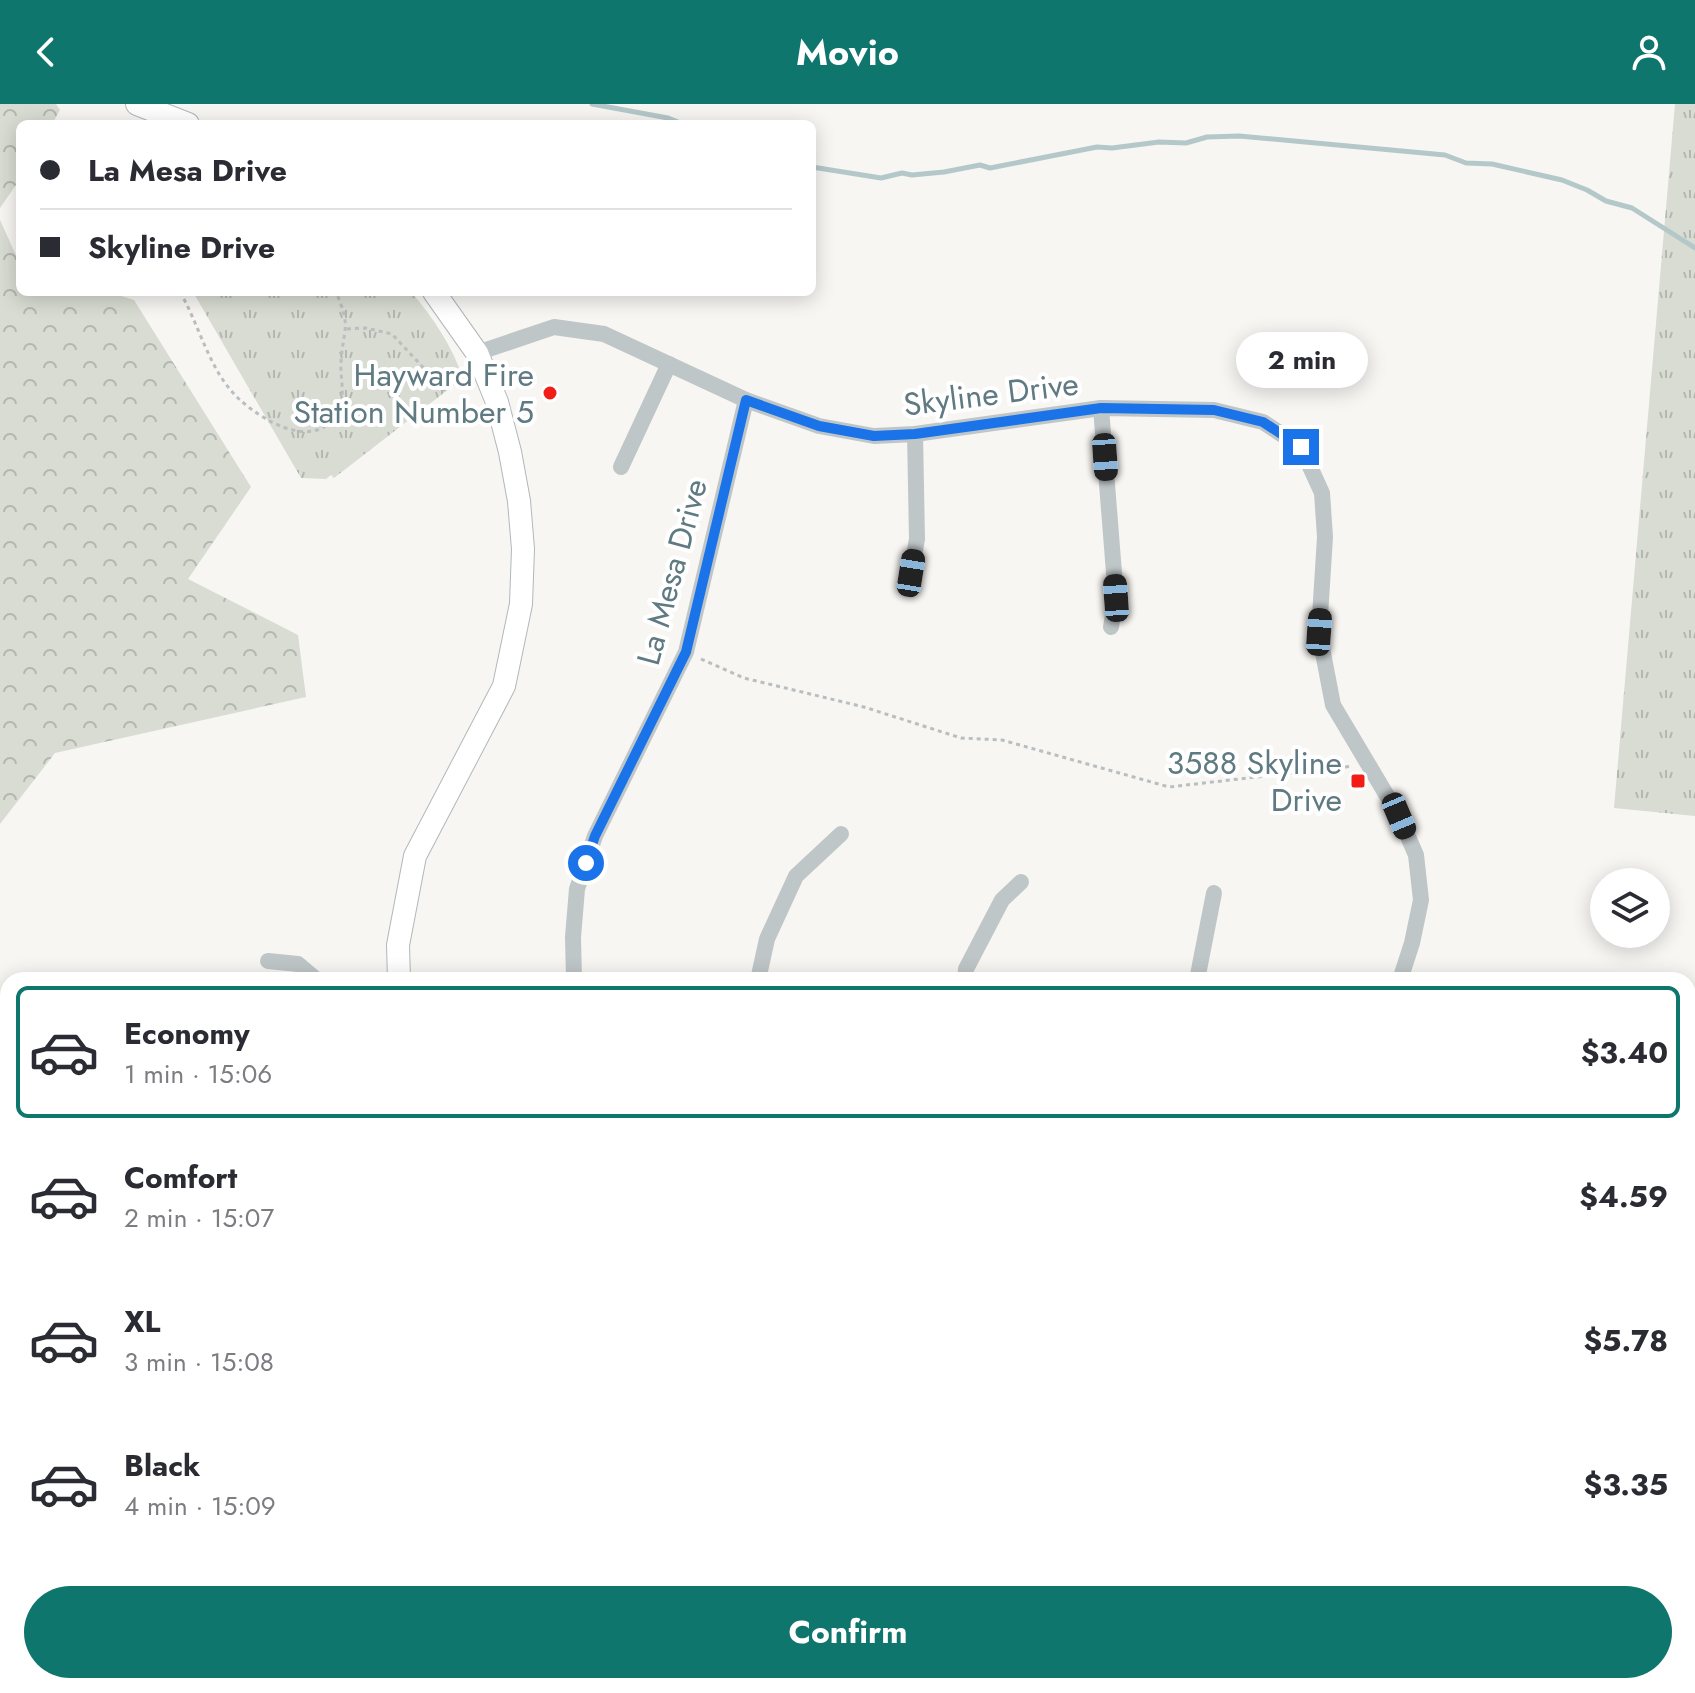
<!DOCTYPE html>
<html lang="en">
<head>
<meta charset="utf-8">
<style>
  body { margin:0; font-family:Jost,sans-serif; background:#f2f2f3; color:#2b2b33; height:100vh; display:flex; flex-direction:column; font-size:30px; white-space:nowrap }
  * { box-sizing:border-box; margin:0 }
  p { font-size:26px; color:#7c7c81 }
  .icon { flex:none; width:44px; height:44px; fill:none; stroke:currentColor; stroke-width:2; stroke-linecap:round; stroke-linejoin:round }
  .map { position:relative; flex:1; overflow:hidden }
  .drawer { position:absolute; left:0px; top:868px; width:1696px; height:722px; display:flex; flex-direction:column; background:#fff; border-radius:24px 24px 0 0; box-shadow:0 4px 20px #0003 }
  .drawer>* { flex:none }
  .hud { position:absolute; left:16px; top:16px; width:800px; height:176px; border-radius:12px; box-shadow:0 4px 20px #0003; display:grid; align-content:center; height:176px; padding:0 24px; background:#fff }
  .buttons { position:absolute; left:1590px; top:764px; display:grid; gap:16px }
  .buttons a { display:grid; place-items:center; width:80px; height:80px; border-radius:50%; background:#fff; box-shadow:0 4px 20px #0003; font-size:40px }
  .end { position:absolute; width:36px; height:36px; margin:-18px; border:10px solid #1a73e8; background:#fff; box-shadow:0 0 0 4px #fff }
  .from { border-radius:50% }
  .bubble { position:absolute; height:56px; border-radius:28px; background:#fff; box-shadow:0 4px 20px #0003; font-size:26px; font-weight:700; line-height:56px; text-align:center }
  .car { position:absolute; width:24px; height:48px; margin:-24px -12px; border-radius:10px; box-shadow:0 0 6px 2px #0007; background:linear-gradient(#222 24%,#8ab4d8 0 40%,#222 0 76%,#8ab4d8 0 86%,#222 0) }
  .hud b { display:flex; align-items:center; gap:28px; height:76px; font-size:30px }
  .hud b+b { border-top:2px solid #e1e1e2 }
  .hud i { width:20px; height:20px; background:#2b2b33 }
  ul { padding:14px 0 0; list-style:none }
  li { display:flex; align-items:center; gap:24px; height:132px; margin:0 16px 12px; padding:0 8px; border:4px solid transparent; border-radius:12px }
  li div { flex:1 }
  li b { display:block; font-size:30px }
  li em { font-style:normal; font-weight:700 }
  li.active { border-color:#0f766e }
  li>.icon { width:72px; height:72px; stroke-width:1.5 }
  .cta { display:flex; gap:16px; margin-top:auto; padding:16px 24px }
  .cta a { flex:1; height:92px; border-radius:48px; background:#0f766e; color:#fff; font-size:32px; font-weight:700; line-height:92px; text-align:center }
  header { display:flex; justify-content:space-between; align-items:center; height:104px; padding:0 24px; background:#0f766e; color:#fff; font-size:36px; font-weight:700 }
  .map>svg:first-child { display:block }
</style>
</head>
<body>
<header><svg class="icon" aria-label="back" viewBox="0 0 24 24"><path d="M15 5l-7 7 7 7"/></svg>Movio<svg class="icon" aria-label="person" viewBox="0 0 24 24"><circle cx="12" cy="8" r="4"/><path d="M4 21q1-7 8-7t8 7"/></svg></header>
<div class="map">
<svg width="1695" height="1589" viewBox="0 0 1695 1589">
  <defs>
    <pattern id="grass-tufts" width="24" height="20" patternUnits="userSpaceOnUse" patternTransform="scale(2)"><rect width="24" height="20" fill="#d8dcd2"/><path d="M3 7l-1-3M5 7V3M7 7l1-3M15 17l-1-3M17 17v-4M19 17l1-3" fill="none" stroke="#b2b7b0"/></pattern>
    <pattern id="forest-crowns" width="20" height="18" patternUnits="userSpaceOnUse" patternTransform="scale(2)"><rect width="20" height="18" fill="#d8dcd2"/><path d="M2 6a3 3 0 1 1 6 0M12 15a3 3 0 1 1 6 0" fill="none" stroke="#b2b7b0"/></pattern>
    <pattern id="building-hatch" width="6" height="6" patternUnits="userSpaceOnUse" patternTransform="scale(2)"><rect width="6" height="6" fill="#a5b3b6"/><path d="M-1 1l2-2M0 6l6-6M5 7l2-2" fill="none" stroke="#8a9799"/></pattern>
    <filter id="shadow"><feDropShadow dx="4" dy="7" stdDeviation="4" flood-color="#0004"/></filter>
  </defs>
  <rect width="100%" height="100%" fill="#f7f6f3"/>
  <!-- grass -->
  <g fill="url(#grass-tufts)">
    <polygon points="1675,0 1695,0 1695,712 1614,704"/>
    <path d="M193,188H411C433,213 452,242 463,274L334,374L331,371L326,375L301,374Z"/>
  </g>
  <!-- forest -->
  <g fill="url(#forest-crowns)">
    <polygon points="0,0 56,0 60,6 52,20 20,20 20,75 0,104"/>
    <polygon points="0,116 20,160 20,188 109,188 134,196 251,383 188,475 298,531 306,593 55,649 0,720"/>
  </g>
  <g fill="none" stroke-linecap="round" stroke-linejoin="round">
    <!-- stream -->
    <g stroke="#b5c8c9" stroke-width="5">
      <polyline points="592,0 668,14 683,20"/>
      <polyline points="812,63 881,74 902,69 912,71 944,68 980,61 990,64 1097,43 1112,44 1159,38 1186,39 1207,33 1239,32 1445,51 1466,59 1492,60 1562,76 1587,86 1606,97 1632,104 1695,144"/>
    </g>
  </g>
  <!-- building -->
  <polygon fill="url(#building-hatch)" filter="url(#shadow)" points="293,1582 358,1582 356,1589 295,1589"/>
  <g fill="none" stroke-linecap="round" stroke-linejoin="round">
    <defs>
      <g id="major">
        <polyline points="137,0 188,20"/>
        <polyline points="399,876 398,841 415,752 504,582 521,500 523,445 519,397 510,348 497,298 477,249 434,188"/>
        <polyline points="210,1589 213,1582"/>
      </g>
    </defs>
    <!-- major casing -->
    <use href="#major" stroke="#b0b8bb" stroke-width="24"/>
    <!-- path -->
    <g stroke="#b9bec0" stroke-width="3" stroke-dasharray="4 4" stroke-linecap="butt">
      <path d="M180,188C200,222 209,267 239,295C265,319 321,351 340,302C345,288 340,273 341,259C343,223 352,225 336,188"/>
      <polyline points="347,225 366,224 392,230 444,286 456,278 465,265"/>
      <polyline points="701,555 744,574 864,603 961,634 1002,636 1169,683 1353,662"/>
    </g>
    <!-- minor -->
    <g stroke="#bfc6c8" stroke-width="16">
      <polyline points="477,249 554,223 604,230 746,296 819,322 874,332 915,330 1101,304 1214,306 1263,318 1301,343 1322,389 1325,433 1319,528 1333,601 1399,712 1416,751 1421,796 1412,839 1400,876"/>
      <polyline points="1101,304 1116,494 1111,523"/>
      <polyline points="621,363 669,260"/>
      <polyline points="911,469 917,435 915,330"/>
      <polyline points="268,857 298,860 317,876"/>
      <polyline points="574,876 573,833 577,785 595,732 686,548 746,296"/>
      <polyline points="758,876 767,835 796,772 841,730"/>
      <polyline points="965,876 966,865 1002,796 1021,778"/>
      <polyline points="1197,876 1214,789"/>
      <polyline points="1688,1185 1695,1186"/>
      <polyline points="1688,1423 1695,1409"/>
      <polyline points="1394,1582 1416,1589"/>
      <polyline points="401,1589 404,1582"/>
      <polyline points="1238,1589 1240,1582"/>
      <polyline points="1454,1589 1495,1582"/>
    </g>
    <!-- major -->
    <use href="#major" stroke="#fff" stroke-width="22"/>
  </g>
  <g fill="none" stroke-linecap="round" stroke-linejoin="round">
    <!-- route -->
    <polyline stroke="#1a73e8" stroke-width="10" points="586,759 595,732 686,548 746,296 819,322 874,332 915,330 1101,304 1214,306 1263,318 1301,343"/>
  </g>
  <!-- markers -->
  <g fill="#f31d17" stroke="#fff" stroke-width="3">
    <circle cx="550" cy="289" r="8"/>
    <rect x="1350" y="669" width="16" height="16" rx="4"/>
  </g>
  <g text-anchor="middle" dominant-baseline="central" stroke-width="8" stroke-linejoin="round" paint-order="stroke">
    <!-- poi labels -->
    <g font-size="32" fill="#5f7a81" stroke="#fff" text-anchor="end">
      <text x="534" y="271">Hayward Fire<tspan x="534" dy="37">Station Number 5</tspan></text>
      <text x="1342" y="659">3588 Skyline<tspan x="1342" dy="37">Drive</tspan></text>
    </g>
    <!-- street labels -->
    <g font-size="32" fill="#5f7a81" stroke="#fff">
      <text transform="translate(991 290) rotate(-7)">Skyline Drive</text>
      <text transform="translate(672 468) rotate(-75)">La Mesa Drive</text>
    </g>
  </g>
</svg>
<div class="buttons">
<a><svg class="icon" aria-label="layers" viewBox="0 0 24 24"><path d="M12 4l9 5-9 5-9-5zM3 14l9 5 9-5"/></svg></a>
</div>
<i class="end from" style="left:586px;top:759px"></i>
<i class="end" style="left:1301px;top:343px"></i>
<div class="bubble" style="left:1236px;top:228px;width:132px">2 min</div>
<i class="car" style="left:1105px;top:353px;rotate:176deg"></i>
<i class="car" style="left:911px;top:469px;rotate:9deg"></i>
<i class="car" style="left:1116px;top:494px;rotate:356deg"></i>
<i class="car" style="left:1319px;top:528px;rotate:4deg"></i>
<i class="car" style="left:1399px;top:712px;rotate:157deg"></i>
<div class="hud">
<b><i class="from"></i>La Mesa Drive</b>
<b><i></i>Skyline Drive</b>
</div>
<section class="drawer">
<ul>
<li class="active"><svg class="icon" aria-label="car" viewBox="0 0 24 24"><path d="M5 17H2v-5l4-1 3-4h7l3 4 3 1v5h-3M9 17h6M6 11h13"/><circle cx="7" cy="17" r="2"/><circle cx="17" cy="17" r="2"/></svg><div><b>Economy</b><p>1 min · 15:06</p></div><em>$3.40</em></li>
<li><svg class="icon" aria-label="car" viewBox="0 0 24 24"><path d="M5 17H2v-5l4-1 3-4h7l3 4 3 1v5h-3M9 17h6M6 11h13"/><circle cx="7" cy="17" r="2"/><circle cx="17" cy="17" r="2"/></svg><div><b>Comfort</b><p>2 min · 15:07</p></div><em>$4.59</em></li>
<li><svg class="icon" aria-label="car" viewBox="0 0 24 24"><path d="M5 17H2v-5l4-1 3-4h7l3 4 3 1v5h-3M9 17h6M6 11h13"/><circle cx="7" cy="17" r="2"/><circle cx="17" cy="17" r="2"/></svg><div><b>XL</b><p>3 min · 15:08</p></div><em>$5.78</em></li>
<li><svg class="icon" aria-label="car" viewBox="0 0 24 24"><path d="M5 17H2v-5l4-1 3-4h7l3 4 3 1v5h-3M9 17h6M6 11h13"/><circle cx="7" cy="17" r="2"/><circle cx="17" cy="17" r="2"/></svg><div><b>Black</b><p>4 min · 15:09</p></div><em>$3.35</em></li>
</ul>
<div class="cta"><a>Confirm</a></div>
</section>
</div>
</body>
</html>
